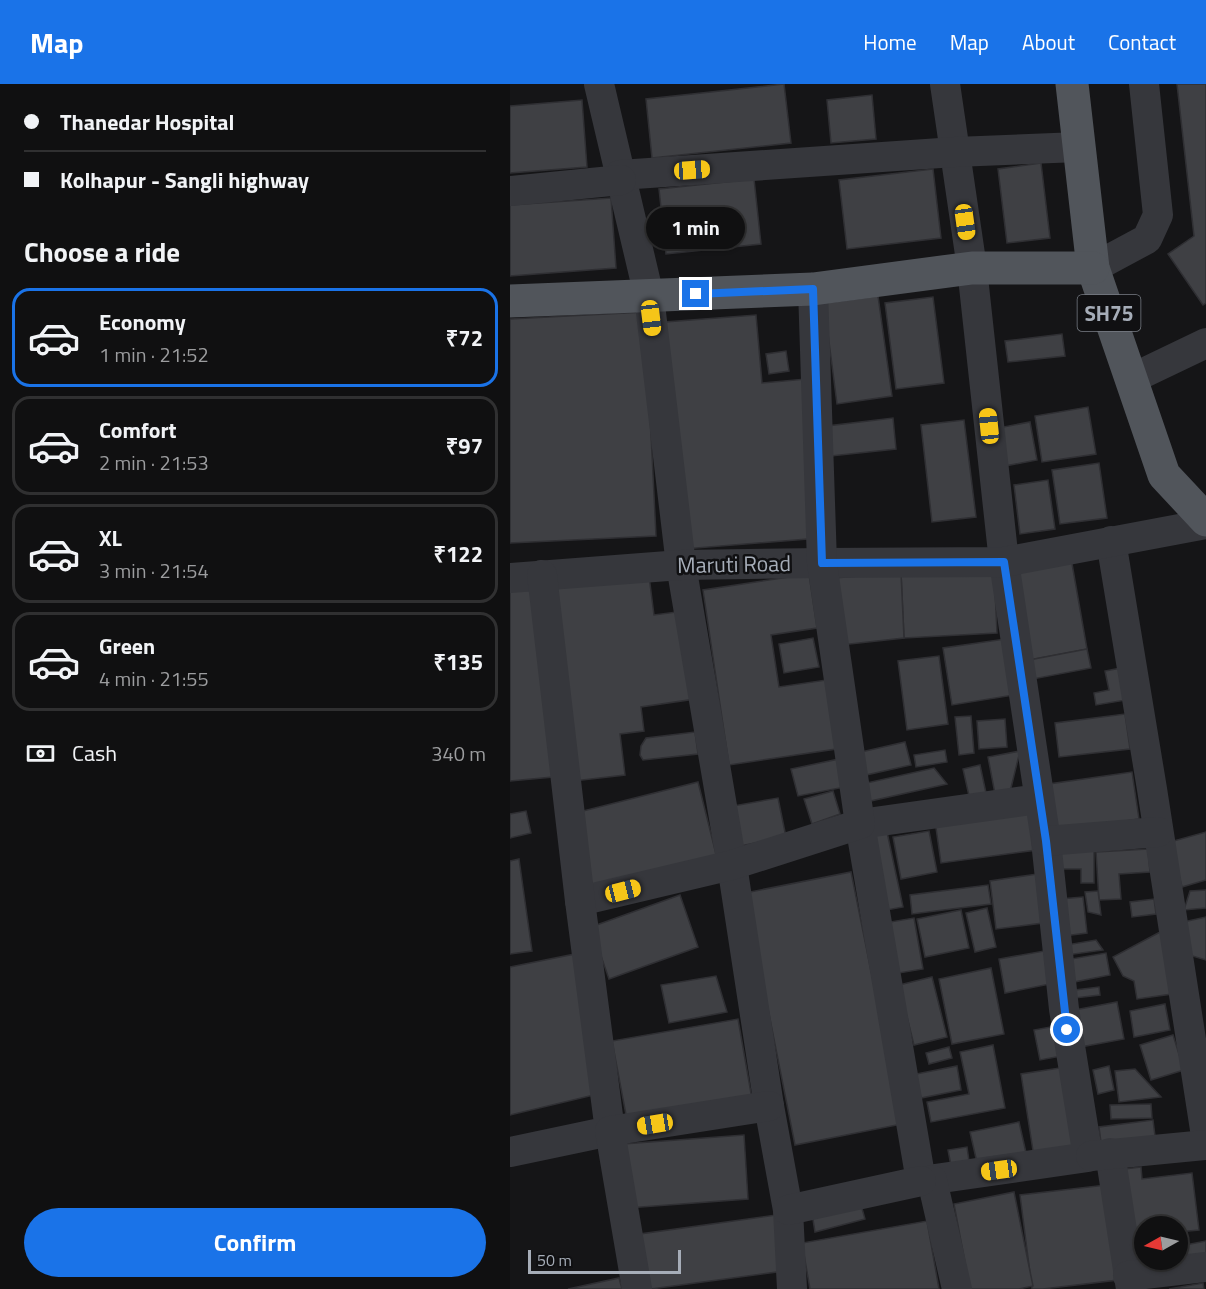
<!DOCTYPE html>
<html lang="en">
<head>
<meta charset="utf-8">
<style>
  body { margin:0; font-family:"Titillium Web",sans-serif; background:#19191a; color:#f1f3f6; height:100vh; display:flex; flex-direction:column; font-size:22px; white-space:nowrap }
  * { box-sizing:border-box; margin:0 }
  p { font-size:20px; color:#9c9d9f }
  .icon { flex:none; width:33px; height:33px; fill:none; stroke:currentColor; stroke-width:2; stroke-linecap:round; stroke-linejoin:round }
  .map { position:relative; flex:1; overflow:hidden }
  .details { display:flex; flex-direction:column; background:#101011; width:510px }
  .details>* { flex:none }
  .hud { display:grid; align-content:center; height:132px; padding:0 24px; background:#101011 }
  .needle { width:39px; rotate:262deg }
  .tools { position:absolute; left:624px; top:1132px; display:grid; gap:12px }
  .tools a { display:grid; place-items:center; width:54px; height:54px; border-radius:50%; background:#101011; box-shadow:0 2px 4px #0004,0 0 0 2px #303031; font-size:30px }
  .scale { position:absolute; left:18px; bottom:15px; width:153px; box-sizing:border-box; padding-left:6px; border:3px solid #a6adb8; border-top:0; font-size:16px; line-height:21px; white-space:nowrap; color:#a6adb8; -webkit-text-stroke:4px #101012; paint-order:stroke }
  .end { position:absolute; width:27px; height:27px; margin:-14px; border:8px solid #1a73e8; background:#fff; box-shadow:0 0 0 3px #fff }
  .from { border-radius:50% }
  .bubble { position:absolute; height:42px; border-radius:21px; background:#101011; box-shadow:0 2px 4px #0004,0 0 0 2px #303031; font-size:20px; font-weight:700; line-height:42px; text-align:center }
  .car { position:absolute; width:18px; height:36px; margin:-18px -9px; border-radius:8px; box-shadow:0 0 4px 2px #0007; background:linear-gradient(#f5c518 24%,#345 0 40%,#f5c518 0 76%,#345 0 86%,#f5c518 0) }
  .hud b { display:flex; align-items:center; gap:21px; height:57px; font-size:22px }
  .hud b+b { border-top:2px solid #303031 }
  .hud i { width:15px; height:15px; background:#f1f3f6 }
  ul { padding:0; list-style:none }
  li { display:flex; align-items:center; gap:18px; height:99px; margin:0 12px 9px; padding:0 12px; border:3px solid #303031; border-radius:18px }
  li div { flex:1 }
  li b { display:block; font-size:22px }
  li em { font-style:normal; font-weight:700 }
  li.current { border-color:#1a73e8 }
  li>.icon { width:54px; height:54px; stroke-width:1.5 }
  h2 { padding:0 24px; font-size:27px; line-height:72px }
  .pay { display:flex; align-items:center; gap:15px; height:66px; padding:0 24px; font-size:22px }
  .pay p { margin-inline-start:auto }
  .cta { display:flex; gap:12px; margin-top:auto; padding:12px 24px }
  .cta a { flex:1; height:69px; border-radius:36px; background:#1a73e8; color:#fff; font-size:24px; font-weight:700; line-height:69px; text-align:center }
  header { display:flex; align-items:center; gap:36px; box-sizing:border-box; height:84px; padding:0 30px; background:#1a73e8; color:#fff }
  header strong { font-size:28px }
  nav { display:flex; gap:33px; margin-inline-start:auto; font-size:21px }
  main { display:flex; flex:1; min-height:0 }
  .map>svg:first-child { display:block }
</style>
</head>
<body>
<header>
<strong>Map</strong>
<nav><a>Home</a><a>Map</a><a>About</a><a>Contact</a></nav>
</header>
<main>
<section class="details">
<div class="hud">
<b><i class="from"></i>Thanedar Hospital</b>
<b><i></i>Kolhapur - Sangli highway</b>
</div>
<h2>Choose a ride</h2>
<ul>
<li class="current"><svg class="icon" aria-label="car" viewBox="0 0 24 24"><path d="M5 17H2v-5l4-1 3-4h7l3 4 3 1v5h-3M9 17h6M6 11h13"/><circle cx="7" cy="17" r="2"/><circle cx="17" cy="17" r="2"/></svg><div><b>Economy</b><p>1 min · 21:52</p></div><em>₹72</em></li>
<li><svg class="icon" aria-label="car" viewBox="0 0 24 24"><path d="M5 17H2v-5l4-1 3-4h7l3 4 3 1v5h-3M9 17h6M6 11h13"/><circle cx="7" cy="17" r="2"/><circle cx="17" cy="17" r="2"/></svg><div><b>Comfort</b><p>2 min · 21:53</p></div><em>₹97</em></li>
<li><svg class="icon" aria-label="car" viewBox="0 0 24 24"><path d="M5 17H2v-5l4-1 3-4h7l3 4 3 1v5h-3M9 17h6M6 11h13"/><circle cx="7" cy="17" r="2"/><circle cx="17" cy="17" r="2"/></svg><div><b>XL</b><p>3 min · 21:54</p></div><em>₹122</em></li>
<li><svg class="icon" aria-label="car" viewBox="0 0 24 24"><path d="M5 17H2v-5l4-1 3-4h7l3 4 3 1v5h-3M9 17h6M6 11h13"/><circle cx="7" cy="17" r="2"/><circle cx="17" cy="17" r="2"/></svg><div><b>Green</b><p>4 min · 21:55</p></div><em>₹135</em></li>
</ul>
<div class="pay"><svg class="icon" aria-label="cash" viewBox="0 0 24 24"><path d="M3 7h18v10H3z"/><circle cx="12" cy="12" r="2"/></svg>Cash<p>340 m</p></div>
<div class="cta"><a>Confirm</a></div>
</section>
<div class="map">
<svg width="696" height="1205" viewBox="0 0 696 1205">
  <rect width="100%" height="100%" fill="#151517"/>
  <!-- building -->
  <g fill="#3f4044" stroke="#2f2f33" stroke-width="1.5">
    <polygon points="274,0 281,59 142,74 136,15"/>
    <polygon points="667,0 696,0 696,219 693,221 658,170 684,152"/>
    <polygon points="362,11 366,55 321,59 317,16"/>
    <polygon points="72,16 77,83 0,89 0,22"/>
    <polygon points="531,79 540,154 497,159 488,85"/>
    <polygon points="423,85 431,154 337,165 329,96"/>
    <polygon points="244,95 251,160 156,170 149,105"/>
    <polygon points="101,114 106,184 0,192 0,121"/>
    <polygon points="368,212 382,312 327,320 314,219"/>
    <polygon points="423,213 434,299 386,305 375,219"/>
    <polygon points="135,228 146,452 0,459 0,235"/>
    <polygon points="246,231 252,299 296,295 310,454 174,465 155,238"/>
    <polygon points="552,250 555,272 498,278 495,257"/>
    <polygon points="276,267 279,287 259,290 256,270"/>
    <polygon points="578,323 586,370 532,378 525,332"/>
    <polygon points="383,334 386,365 321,372 317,342"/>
    <polygon points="454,336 466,433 422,438 411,341"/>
    <polygon points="520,338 527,376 495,382 488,344"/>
    <polygon points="589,379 597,434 550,440 542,386"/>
    <polygon points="538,396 545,445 510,450 504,401"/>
    <polygon points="561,474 577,565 519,576 502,485"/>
    <polygon points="484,484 487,549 394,554 391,489"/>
    <polygon points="391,489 394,554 331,561 323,494"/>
    <polygon points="299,490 307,544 261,551 269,603 323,595 333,664 219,681 193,506"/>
    <polygon points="139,492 144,531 174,527 185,615 131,623 134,647 110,650 115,691 64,697 39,505"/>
    <polygon points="27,503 43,693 0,697 0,505"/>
    <polygon points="303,554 309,583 274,589 269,560"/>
    <polygon points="495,555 504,611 442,621 433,564"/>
    <polygon points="577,565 581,584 523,595 519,576"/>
    <polygon points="429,572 438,640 397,646 388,577"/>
    <polygon points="611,584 616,616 586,621 584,609 599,606 595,587"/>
    <polygon points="615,630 620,665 549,673 545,639"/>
    <polygon points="461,632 464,669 449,671 445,633"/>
    <polygon points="495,635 497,663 469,665 467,637"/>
    <polygon points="185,648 188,670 133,676 130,671 131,662 136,654"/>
    <polygon points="395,658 401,681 356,691 351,668"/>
    <polygon points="435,666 437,678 406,683 404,671"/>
    <polygon points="510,667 500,708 485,710 478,673"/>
    <polygon points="329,675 335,703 288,712 281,685"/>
    <polygon points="470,681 476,709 459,712 453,685"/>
    <polygon points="424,684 437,700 356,718 352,700"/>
    <polygon points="622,688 629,735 545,747 539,700"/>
    <polygon points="188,698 207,774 83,804 65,729"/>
    <polygon points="323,707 330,730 302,740 294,715"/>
    <polygon points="268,714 276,753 230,762 223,722"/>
    <polygon points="522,724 527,766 431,779 425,737"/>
    <polygon points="16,727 21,749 0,754 0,730"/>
    <polygon points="419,747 427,788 391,795 383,753"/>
    <polygon points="377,748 393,823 377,826 362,751"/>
    <polygon points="696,748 696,796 672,803 660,758"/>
    <polygon points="543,759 584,760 584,799 571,799 571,785 543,785"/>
    <polygon points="638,765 640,788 609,790 611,815 589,816 586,768"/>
    <polygon points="9,775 22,867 0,870 0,777"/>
    <polygon points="341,788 392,1040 285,1061 235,809"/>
    <polygon points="527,790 533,839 486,845 480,797"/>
    <polygon points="478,801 481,820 402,830 400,811"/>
    <polygon points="696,806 696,824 674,826 680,807"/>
    <polygon points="588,807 591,831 578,828 575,808"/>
    <polygon points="170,811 188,863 99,895 81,843"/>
    <polygon points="573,813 577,849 554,852 550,815"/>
    <polygon points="644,815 646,830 622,833 620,818"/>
    <polygon points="477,824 486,863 465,868 456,829"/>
    <polygon points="451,826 459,864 415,873 407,835"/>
    <polygon points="696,833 696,876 679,871 673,838"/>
    <polygon points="404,834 413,885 383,890 374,839"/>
    <polygon points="652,847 662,910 627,915 624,897 613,892 603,873"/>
    <polygon points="586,856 593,866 557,871 556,861"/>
    <polygon points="534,867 540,900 495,909 489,875"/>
    <polygon points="596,869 600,891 564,898 561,875"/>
    <polygon points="65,870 88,1010 0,1031 0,883"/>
    <polygon points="481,884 494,950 442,960 429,895"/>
    <polygon points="206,892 217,928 159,939 151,901"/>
    <polygon points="422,893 437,953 404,961 389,901"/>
    <polygon points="589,903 590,911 565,914 565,906"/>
    <polygon points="607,918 614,955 565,964 559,927"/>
    <polygon points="655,920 660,946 624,953 620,927"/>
    <polygon points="228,935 242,1015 117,1036 102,957"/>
    <polygon points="551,941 557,971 530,976 524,946"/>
    <polygon points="663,951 674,986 641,996 630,961"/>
    <polygon points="483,961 495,1024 421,1038 417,1018 459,1010 450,968"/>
    <polygon points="439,963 442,974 419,980 416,969"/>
    <polygon points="447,982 451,1006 411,1014 406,990"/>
    <polygon points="599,982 604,1006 588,1010 583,986"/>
    <polygon points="556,983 568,1066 524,1073 511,990"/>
    <polygon points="625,985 651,1013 609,1018 605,987"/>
    <polygon points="641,1020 642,1034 601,1035 600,1021"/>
    <polygon points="643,1036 646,1060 592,1066 589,1043"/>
    <polygon points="509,1038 517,1073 468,1083 460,1048"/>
    <polygon points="234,1051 238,1115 118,1124 113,1060"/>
    <polygon points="457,1063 460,1084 442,1087 438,1066"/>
    <polygon points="631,1083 632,1095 682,1089 689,1146 668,1148 668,1143 634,1143 634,1153 615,1155 606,1086"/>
    <polygon points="596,1101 608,1196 533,1205 522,1205 510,1111"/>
    <polygon points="504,1108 523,1202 509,1205 460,1205 444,1120"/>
    <polygon points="351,1121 355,1135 305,1148 302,1129"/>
    <polygon points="266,1131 274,1187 141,1205 130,1150"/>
    <polygon points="417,1137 429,1205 300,1205 292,1159"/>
    <polygon points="696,1157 696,1179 674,1183 670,1162"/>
    <polygon points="109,1194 112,1205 58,1205"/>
    <polygon points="693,1199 694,1205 659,1205"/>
  </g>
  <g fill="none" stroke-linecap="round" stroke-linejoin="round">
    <!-- minor -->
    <g stroke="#36373c" stroke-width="30">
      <polyline points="89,0 139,212 171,481 222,781 259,1022 278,1126 282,1205"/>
      <polyline points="435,0 462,184 494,478 536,757 554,925 578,1073 411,1097 350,740 529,715"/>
      <polyline points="110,91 445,68 569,63"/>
      <polyline points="0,107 111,96"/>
      <polyline points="583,184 637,155 648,131 634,0"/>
      <polyline points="621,295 696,259"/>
      <polyline points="601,457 642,705 696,1052"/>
      <polyline points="0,494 171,481 312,479 494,478 696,440"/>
      <polyline points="536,757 648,748"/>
      <polyline points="70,817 222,781 350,740 312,479 303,205"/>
      <polyline points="0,1068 100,1047 70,817 32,491"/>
      <polyline points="600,1069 621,1205"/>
      <polyline points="581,1072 696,1061"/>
      <polyline points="422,1096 447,1205"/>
      <polyline points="278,1126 411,1097"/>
      <polyline points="618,1192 696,1183"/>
      <polyline points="127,1205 100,1047 259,1022"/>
    </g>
    <!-- major -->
    <g stroke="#51555b" stroke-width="33">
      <polyline points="562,0 583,184 654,391 696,436"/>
      <polyline points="0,217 303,205 462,184 583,184"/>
    </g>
  </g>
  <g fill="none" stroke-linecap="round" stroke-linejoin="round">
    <!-- route -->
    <polyline stroke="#1a73e8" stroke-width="8" points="186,210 303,205 312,479 494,478 536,757 557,946"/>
  </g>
  <g text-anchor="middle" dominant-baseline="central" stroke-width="5" stroke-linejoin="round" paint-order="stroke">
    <!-- shield labels -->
    <rect fill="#101012" stroke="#797e86" stroke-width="1.5" x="567.5" y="211" width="63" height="36" rx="4.5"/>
    <g font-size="21" font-weight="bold" fill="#a6adb8">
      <text x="599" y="229">SH75</text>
    </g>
    <!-- street labels -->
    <g font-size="22" fill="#a6adb8" stroke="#101012">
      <text transform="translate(224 480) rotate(-1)">Maruti Road</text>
    </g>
  </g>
</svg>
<div class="tools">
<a><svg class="needle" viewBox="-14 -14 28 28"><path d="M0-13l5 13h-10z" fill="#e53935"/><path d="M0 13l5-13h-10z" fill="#9c9d9f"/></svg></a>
</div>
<div class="scale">50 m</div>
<i class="end from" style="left:557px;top:946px"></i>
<i class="end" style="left:186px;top:210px"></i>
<div class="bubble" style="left:136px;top:123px;width:99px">1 min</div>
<i class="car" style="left:182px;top:86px;rotate:86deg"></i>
<i class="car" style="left:455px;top:138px;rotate:172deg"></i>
<i class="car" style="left:141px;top:234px;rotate:173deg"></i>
<i class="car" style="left:479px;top:342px;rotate:354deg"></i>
<i class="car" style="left:113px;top:807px;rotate:76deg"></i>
<i class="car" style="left:145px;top:1040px;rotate:261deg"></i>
<i class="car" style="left:489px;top:1086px;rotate:262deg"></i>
</div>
</main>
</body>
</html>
